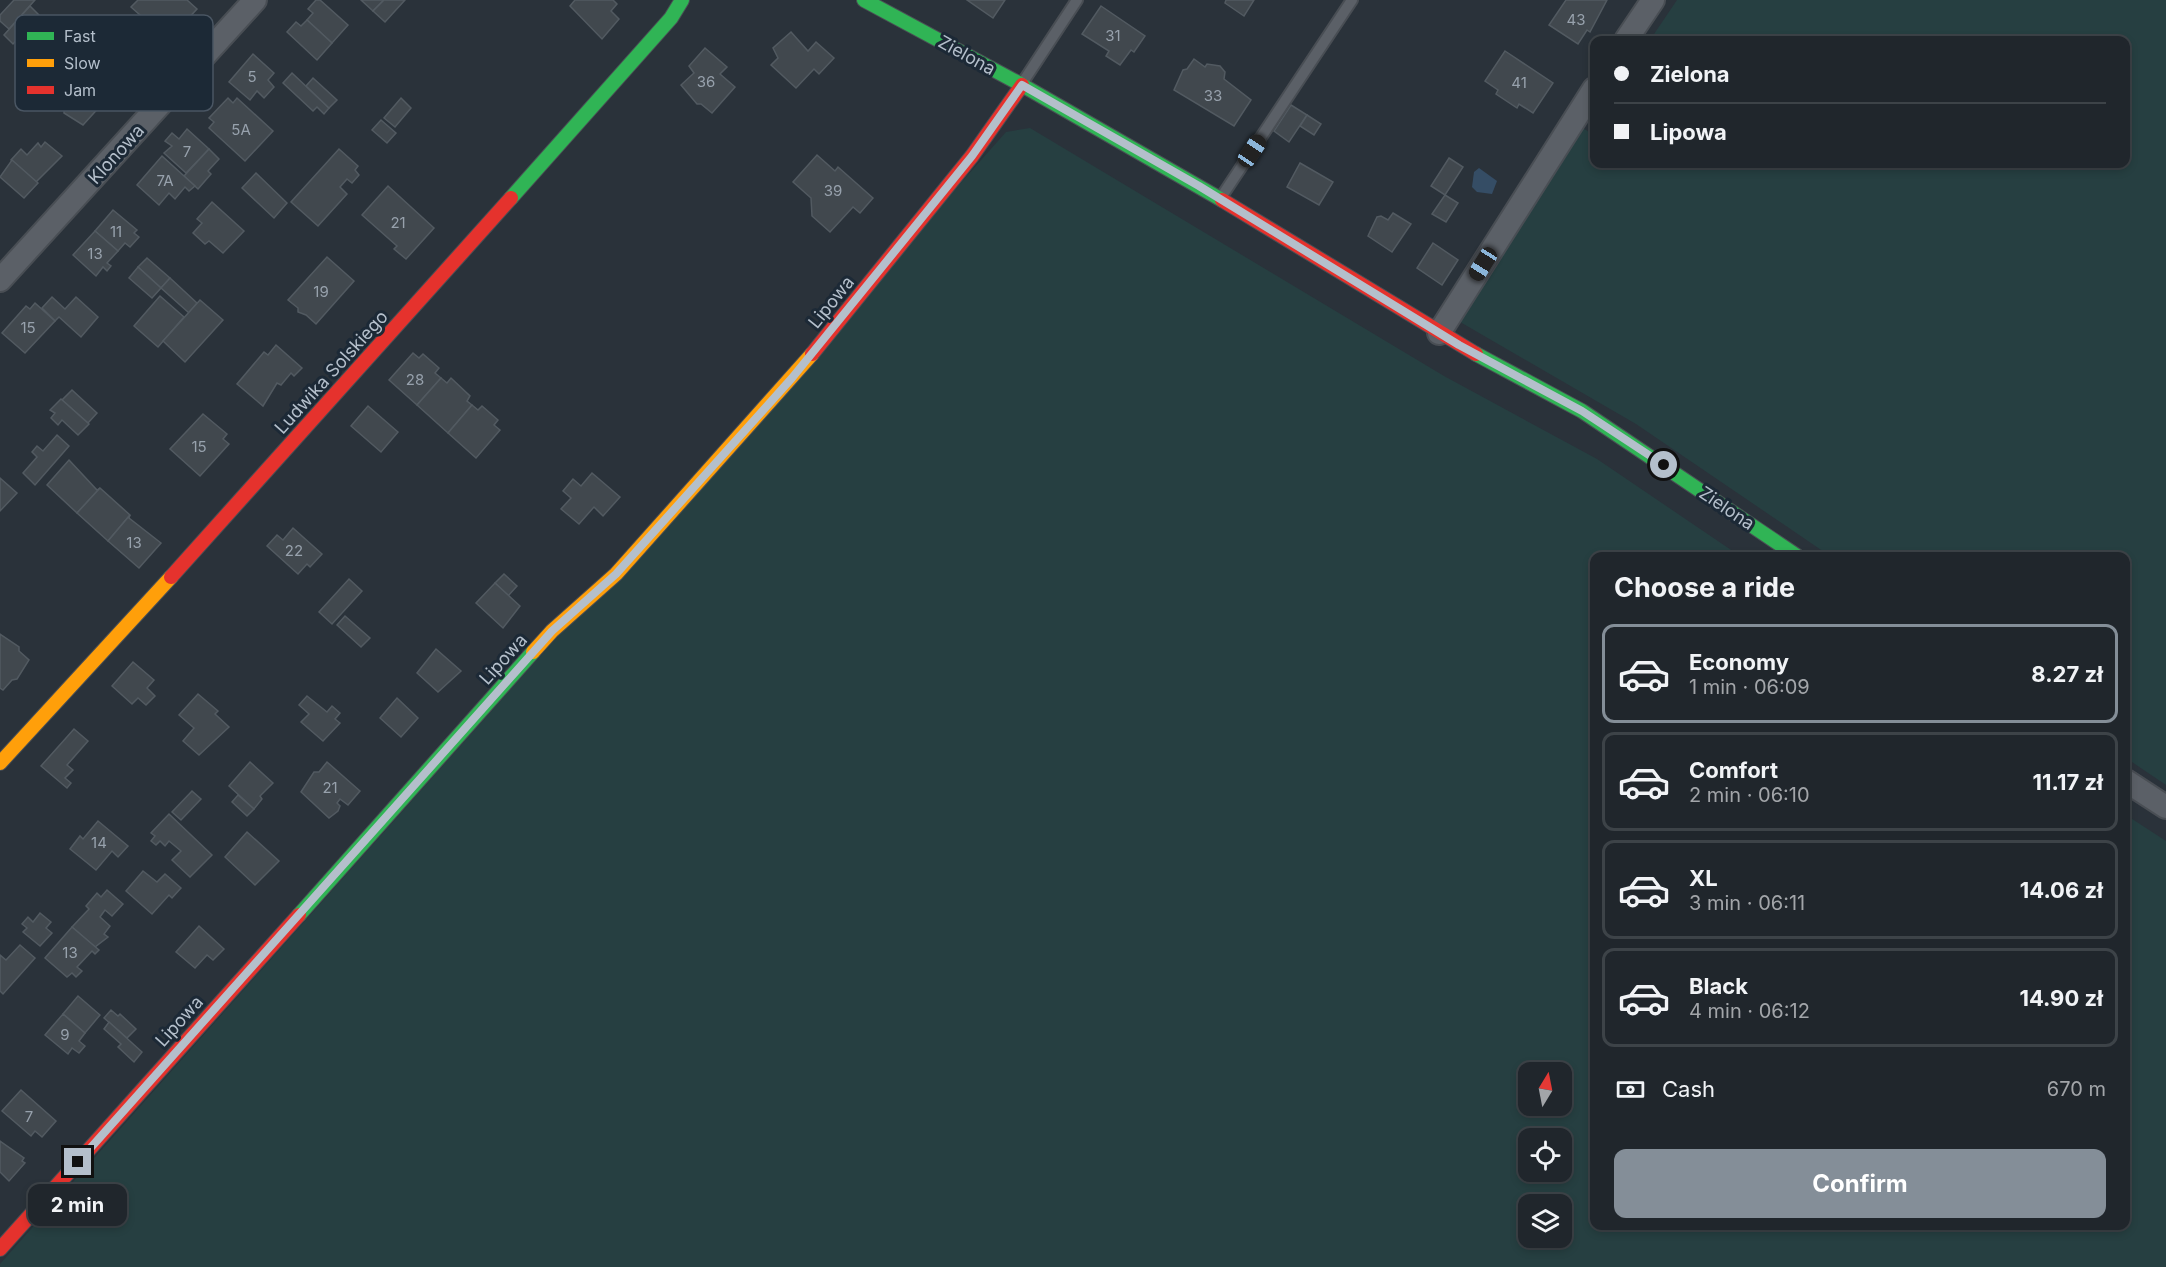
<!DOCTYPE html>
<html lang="en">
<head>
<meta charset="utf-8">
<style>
  body { margin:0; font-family:Inter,sans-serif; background:#2d3238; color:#f1f3f6; height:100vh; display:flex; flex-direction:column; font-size:22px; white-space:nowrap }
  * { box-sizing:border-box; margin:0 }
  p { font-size:20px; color:#a2a5a9 }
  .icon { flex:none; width:33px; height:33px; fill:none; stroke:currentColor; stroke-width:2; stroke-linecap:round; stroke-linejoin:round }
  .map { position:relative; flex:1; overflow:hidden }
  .panel { position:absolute; left:1590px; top:552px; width:540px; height:678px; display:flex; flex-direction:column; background:#20262c; border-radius:12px; box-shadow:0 3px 9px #0003,0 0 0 2px #3d4348 }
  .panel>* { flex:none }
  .banner { position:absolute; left:1590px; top:36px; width:540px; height:132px; border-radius:12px; box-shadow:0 3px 9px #0003,0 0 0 2px #3d4348; display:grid; align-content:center; height:132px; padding:0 24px; background:#20262c }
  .needle { width:39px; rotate:10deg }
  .tools { position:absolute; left:1518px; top:1062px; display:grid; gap:12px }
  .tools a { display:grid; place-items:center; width:54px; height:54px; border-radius:12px; background:#20262c; box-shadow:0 3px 9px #0003,0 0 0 2px #3d4348; font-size:30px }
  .end { position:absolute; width:27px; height:27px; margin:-14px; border:8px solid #b4bfcb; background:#111; box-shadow:0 0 0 3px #111 }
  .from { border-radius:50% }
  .bubble { position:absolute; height:42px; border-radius:12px; background:#20262c; box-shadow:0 3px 9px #0003,0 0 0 2px #3d4348; font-size:20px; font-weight:700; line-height:42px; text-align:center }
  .car { position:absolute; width:18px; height:36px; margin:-18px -9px; border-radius:8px; box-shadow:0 0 4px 2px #0007; background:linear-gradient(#222 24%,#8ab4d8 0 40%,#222 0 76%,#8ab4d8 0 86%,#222 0) }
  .banner b { display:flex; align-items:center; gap:21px; height:57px; font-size:22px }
  .banner b+b { border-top:2px solid #3d4348 }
  .banner i { width:15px; height:15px; background:#f1f3f6 }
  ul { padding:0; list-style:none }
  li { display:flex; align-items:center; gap:18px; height:99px; margin:0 12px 9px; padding:0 12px; border:3px solid #3d4348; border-radius:12px }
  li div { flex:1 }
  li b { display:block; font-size:22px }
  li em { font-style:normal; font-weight:700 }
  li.active { border-color:#848e98 }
  li>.icon { width:54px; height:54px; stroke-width:1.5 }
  h2 { padding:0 24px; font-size:27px; line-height:72px }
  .pay { display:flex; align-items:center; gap:15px; height:66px; padding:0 24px; font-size:22px }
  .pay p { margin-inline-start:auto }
  .cta { display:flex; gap:12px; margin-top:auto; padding:12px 24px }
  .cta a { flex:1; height:69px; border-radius:12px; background:#848e98; color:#fff; font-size:24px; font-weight:700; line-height:69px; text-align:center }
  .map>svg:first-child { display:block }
</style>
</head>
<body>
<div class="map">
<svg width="2166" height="1267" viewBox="0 0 2166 1267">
  <rect width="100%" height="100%" fill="#2a323a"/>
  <!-- green -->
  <g fill="#263f41" fill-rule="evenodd">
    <polygon points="1677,0 2166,0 2166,785 2126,758 2126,556 1830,556 1636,424 1455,319 1580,126 1589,132 1594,123 1594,164 2126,164 2126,40 1650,40"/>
    <path d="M1030,128L1444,376L1597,459L1740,556H1594V1226H2126V815L2166,841V1267H0V1264L1006,132ZM1528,1072H1562V1106H1528ZM1528,1138H1562V1172H1528ZM1528,1204H1562V1238H1528Z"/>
  </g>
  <!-- water -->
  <polygon fill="#354d65" points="1479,168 1497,181 1492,194 1477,192 1472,187 1474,172"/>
  <!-- building -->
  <g fill="#41484e" stroke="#525a61" stroke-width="1.5">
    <polygon points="14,0 35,0 9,29 0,21 0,15"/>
    <polygon points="138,0 187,0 197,9 182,25 171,16 158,31 131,7"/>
    <polygon points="316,0 320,0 348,25 332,43 307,20 313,13 308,9"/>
    <polygon points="361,0 384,0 373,11"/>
    <polygon points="384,0 405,0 385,22 373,11"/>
    <polygon points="575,0 613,0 617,4 611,11 619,19 602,39 570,6"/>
    <polygon points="967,0 1005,0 993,18"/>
    <polygon points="1226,0 1254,0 1244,16 1225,3"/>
    <polygon points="1566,0 1607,0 1590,32 1587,30 1578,44 1549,25"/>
    <polygon points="30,6 39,15 13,44 4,35"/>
    <polygon points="1101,6 1145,36 1134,52 1131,50 1120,65 1106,56 1109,51 1082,34"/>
    <polygon points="307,20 332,43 317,60 287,32 296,22 301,26"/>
    <polygon points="791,32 808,51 816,42 834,58 819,74 814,69 796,88 771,65 778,58 773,48"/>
    <polygon points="705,48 727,67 720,74 735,87 712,113 701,104 697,104 681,85 694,73 689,66"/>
    <polygon points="1505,51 1553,83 1533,113 1519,104 1517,108 1496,94 1498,90 1485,81"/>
    <polygon points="253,54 274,73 268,80 274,87 264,98 257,91 250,100 229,82"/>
    <polygon points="1194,59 1205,67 1207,64 1220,66 1225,72 1224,79 1251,100 1234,126 1174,90 1183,70 1187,69"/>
    <polygon points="292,73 329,108 324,114 317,107 313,111 283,83"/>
    <polygon points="87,75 106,92 97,100 102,104 83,125 64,113 64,108 69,102 63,96 76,81 80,85"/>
    <polygon points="313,78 337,100 329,108 306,86"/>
    <polygon points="228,98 233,103 237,98 273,131 245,161 209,128 214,122 209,118"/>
    <polygon points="401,98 411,108 395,127 384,118"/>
    <polygon points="1291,105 1307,115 1289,142 1274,131"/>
    <polygon points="1307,115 1321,124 1314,135 1300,126"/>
    <polygon points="381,120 396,133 387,143 372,130"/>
    <polygon points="187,129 209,149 186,173 164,153 172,146 165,141 172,133 179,139"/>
    <polygon points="45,142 62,156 36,182 11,160 21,149 27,155 38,143 41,147"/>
    <polygon points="209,149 219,159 208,171 211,174 198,189 184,176"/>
    <polygon points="339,149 358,166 355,170 359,175 352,183 347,179 340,187 347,194 318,226 291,202"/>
    <polygon points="817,155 835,171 838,167 873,198 860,213 853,207 830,232 812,216 811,198 793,182"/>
    <polygon points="162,156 195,186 189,191 185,187 175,199 169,193 159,205 137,185"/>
    <polygon points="1449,158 1463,167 1445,195 1431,186"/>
    <polygon points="12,160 38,183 24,198 0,177"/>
    <polygon points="1300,163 1333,182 1319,205 1287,187"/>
    <polygon points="256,173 287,203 274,218 242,188"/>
    <polygon points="388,186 434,228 406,259 394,249 397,246 362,215"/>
    <polygon points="1445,195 1458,203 1446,222 1432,214"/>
    <polygon points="212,202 244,231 223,253 209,241 205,244 193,233 202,223 197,219"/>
    <polygon points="113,210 137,230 134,233 139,237 130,247 125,243 118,251 95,231"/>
    <polygon points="1393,213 1411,224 1392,252 1368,236 1377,217 1381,216 1388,220"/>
    <polygon points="95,231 118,251 107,263 111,266 107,271 103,267 96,276 73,255"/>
    <polygon points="1433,243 1458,260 1442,285 1417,268"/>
    <polygon points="327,257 354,281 316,324 306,315 298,312 298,308 288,300"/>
    <polygon points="147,258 170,278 161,288 138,267"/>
    <polygon points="138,267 161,288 152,298 129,278"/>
    <polygon points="170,278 197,303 189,313 161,288"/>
    <polygon points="160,296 184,317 158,347 134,326"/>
    <polygon points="52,297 65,309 76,297 98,317 81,337 59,317 55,321 42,308"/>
    <polygon points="200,300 223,320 185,362 163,341"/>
    <polygon points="35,303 55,321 25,353 2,333 26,306 30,309"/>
    <polygon points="276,345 302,368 294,376 291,373 281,385 277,383 263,406 237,384 264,352 268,355"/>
    <polygon points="413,353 419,358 423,354 439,368 435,373 441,378 417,405 389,380"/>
    <polygon points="441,378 447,383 451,378 470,396 467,401 472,405 448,433 417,405"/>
    <polygon points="72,390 97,413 88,423 62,400"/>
    <polygon points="61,399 89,424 78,435 62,420 58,425 51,418 55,413 50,410"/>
    <polygon points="472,405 478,410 482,406 498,420 494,425 500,430 476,458 448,433"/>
    <polygon points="368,406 398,432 381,452 351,426"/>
    <polygon points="203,414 227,434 223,439 229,444 200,476 170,449"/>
    <polygon points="57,435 69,446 35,485 23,473 37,457 32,452 37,446 43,451"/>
    <polygon points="69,460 97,490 100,488 77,513 47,485"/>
    <polygon points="592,473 620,497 603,516 594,507 579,524 561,509 571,498 563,491 573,479 581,486"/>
    <polygon points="0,478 17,493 0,511"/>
    <polygon points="100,488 130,515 108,541 77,513"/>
    <polygon points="130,515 129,518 161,543 139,568 108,541"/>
    <polygon points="293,528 322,554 310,567 307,564 298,574 267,546 277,535 283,540"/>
    <polygon points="504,574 517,586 508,596 495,583"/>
    <polygon points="349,579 362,591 332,624 319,612"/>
    <polygon points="495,583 520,606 503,628 476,603"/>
    <polygon points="345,616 370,638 361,647 337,625"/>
    <polygon points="0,634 19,647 19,651 29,660 17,679 12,680 3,690 0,688"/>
    <polygon points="436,649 461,671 438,692 417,673"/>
    <polygon points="133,662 154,680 147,688 155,696 146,705 138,698 132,704 112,686"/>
    <polygon points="198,694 218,711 215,714 229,727 199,755 183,741 194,728 179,715"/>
    <polygon points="307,696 327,712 332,706 340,713 335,719 340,723 323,741 301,722 309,714 299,705"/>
    <polygon points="397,698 418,718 401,737 380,718"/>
    <polygon points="74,729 88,741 67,765 73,770 65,778 71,783 67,788 41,766"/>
    <polygon points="250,762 273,783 260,796 262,799 254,809 229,786"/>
    <polygon points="327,762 360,791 348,805 340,799 337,803 340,806 338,811 329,818 301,792 314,772 319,772"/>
    <polygon points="192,791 201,799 181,820 172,812"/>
    <polygon points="238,795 254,809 247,816 232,802"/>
    <polygon points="169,814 212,855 190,877 172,860 181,851 169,841 165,846 160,841 156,845 151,841 155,836 151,833"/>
    <polygon points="98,821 128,846 118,857 112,851 96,870 70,849 80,836 83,839"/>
    <polygon points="247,832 279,861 255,885 225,857"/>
    <polygon points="143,871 157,882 165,874 181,888 172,898 169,895 152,914 126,891"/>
    <polygon points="107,890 123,904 112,916 105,910 100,917 110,926 104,934 108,937 95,947 72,927 89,909 86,906 97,893 101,897"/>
    <polygon points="40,913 51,922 46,928 52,933 40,946 23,932 27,928 22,924 28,917 33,922"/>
    <polygon points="199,926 224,949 213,960 207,955 195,968 176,952"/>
    <polygon points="72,927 99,950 95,954 92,951 77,967 82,971 76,977 72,973 67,977 45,958"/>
    <polygon points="20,945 35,958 3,994 0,991 0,955 6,960"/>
    <polygon points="78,996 100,1015 85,1033 63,1014"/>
    <polygon points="111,1010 118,1016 120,1014 136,1029 127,1038 104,1018"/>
    <polygon points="63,1014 85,1033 79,1041 85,1046 79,1053 72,1048 68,1054 45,1035"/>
    <polygon points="109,1022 142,1052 134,1062 118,1047 121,1044 104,1029"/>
    <polygon points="21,1090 56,1121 42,1137 35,1131 31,1136 2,1111"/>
    <polygon points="0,1141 24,1158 22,1161 25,1163 9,1181 0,1172"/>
  </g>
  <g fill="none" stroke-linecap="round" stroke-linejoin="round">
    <defs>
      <g id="lane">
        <polyline points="1023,82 1077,0"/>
        <polyline points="1222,196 1352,0"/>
      </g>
      <g id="street">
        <polyline points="1626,40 1653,0"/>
        <polyline points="0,280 255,0"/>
        <polyline points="1439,333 1594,89"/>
        <polyline points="2126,781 2166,807"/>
      </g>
      <g id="fast">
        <polyline points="864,0 1022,85 1222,200"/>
        <polyline points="511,198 671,18 682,0"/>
        <polyline points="1476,354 1582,411 1797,556"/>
        <polyline points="299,915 533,652"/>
      </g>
      <g id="slow">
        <polyline points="533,652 552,631 616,574 812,354"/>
        <polyline points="0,763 171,577"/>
      </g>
      <g id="jam">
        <polyline points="1222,200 1476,354"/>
        <polyline points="812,354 972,156 1022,85"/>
        <polyline points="171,577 511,198"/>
        <polyline points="0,1249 299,915"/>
      </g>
    </defs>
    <!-- lane casing -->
    <use href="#lane" stroke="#494e54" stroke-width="14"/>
    <!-- street casing -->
    <use href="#street" stroke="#494e54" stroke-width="26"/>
    <!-- fast casing -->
    <use href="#fast" stroke="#494e54" stroke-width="16"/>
    <!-- slow casing -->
    <use href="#slow" stroke="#494e54" stroke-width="16"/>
    <!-- jam casing -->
    <use href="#jam" stroke="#494e54" stroke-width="16"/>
    <!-- lane -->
    <use href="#lane" stroke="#5b6067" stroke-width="10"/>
    <!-- street -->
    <use href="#street" stroke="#5b6067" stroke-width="22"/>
    <!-- fast -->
    <use href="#fast" stroke="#30b455" stroke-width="14"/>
    <!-- slow -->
    <use href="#slow" stroke="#ff9f0a" stroke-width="14"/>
    <!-- jam -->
    <use href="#jam" stroke="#e5322d" stroke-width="14"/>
  </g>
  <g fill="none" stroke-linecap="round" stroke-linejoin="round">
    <!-- route -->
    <polyline stroke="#b4bfcb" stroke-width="8" points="78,1162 552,631 616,574 792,378 972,156 1022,85 1199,186 1459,345 1582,411 1664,465"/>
  </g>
  <g text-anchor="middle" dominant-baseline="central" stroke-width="6" stroke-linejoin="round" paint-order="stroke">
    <!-- number labels -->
    <g font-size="15" fill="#97a1ac">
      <text x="1576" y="19">43</text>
      <text x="1113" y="35">31</text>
      <text x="252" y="76">5</text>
      <text x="706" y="81">36</text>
      <text x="1519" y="82">41</text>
      <text x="1213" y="95">33</text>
      <text x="241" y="129">5A</text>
      <text x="187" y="151">7</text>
      <text x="165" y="180">7A</text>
      <text x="833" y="190">39</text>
      <text x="398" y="222">21</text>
      <text x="116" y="231">11</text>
      <text x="95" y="253">13</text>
      <text x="321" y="291">19</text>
      <text x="28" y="327">15</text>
      <text x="415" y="379">28</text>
      <text x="199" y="446">15</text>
      <text x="134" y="542">13</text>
      <text x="294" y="550">22</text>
      <text x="330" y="787">21</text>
      <text x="99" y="842">14</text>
      <text x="70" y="952">13</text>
      <text x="65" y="1034">9</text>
      <text x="29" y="1116">7</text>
    </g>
    <!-- street labels -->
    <g font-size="18" fill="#b4bfcb" stroke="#1c2936">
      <text transform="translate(967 55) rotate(29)">Zielona</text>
      <text transform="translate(116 154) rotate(-48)">Klonowa</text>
      <text transform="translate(831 302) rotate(-51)">Lipowa</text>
      <text transform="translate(331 372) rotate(-48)">Ludwika Solskiego</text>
      <text transform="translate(1727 508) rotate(34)">Zielona</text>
      <text transform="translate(503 659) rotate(-48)">Lipowa</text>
      <text transform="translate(179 1021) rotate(-48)">Lipowa</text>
    </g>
  </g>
  <!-- legend -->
  <rect x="15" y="15" width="198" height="96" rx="9" fill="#1c2936" stroke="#4a5663" stroke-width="1.5"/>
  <rect x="27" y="32" width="27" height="8" fill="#30b455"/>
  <rect x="27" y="59" width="27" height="8" fill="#ff9f0a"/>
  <rect x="27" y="86" width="27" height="8" fill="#e5322d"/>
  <g font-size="16" fill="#b4bfcb">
    <text x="64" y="42">Fast</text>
    <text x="64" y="69">Slow</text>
    <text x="64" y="96">Jam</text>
  </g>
</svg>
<div class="tools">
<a><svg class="needle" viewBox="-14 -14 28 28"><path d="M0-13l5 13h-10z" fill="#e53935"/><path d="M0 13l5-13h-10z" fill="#a2a5a9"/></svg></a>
<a><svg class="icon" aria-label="locate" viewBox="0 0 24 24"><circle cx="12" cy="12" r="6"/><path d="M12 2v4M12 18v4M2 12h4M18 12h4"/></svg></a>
<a><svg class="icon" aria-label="layers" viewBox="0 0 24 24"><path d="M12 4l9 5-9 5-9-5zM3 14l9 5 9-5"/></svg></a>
</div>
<i class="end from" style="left:1664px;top:465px"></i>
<i class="end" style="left:78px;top:1162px"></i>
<div class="bubble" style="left:28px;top:1184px;width:99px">2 min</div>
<i class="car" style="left:1252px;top:151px;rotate:34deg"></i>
<i class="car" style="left:1483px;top:264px;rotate:212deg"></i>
<div class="banner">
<b><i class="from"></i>Zielona</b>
<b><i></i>Lipowa</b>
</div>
<section class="panel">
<h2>Choose a ride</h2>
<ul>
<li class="active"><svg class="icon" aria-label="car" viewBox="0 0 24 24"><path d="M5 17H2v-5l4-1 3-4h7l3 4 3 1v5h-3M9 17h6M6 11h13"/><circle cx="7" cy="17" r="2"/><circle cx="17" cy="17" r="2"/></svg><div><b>Economy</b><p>1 min · 06:09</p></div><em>8.27 zł</em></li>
<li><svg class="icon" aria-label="car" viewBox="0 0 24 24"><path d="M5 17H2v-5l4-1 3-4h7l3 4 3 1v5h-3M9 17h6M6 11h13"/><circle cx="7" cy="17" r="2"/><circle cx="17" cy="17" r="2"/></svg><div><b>Comfort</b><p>2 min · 06:10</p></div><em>11.17 zł</em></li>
<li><svg class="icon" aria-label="car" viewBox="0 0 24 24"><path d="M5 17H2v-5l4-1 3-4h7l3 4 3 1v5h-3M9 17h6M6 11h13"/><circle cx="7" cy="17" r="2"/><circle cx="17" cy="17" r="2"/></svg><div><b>XL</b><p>3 min · 06:11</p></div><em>14.06 zł</em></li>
<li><svg class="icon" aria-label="car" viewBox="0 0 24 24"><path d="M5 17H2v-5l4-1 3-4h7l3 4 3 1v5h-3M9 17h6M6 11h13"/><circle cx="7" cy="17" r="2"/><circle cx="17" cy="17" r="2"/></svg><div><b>Black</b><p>4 min · 06:12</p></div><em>14.90 zł</em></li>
</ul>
<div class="pay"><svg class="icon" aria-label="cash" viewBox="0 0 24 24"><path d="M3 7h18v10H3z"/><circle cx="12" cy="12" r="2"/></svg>Cash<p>670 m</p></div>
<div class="cta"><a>Confirm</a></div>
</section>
</div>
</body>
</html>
